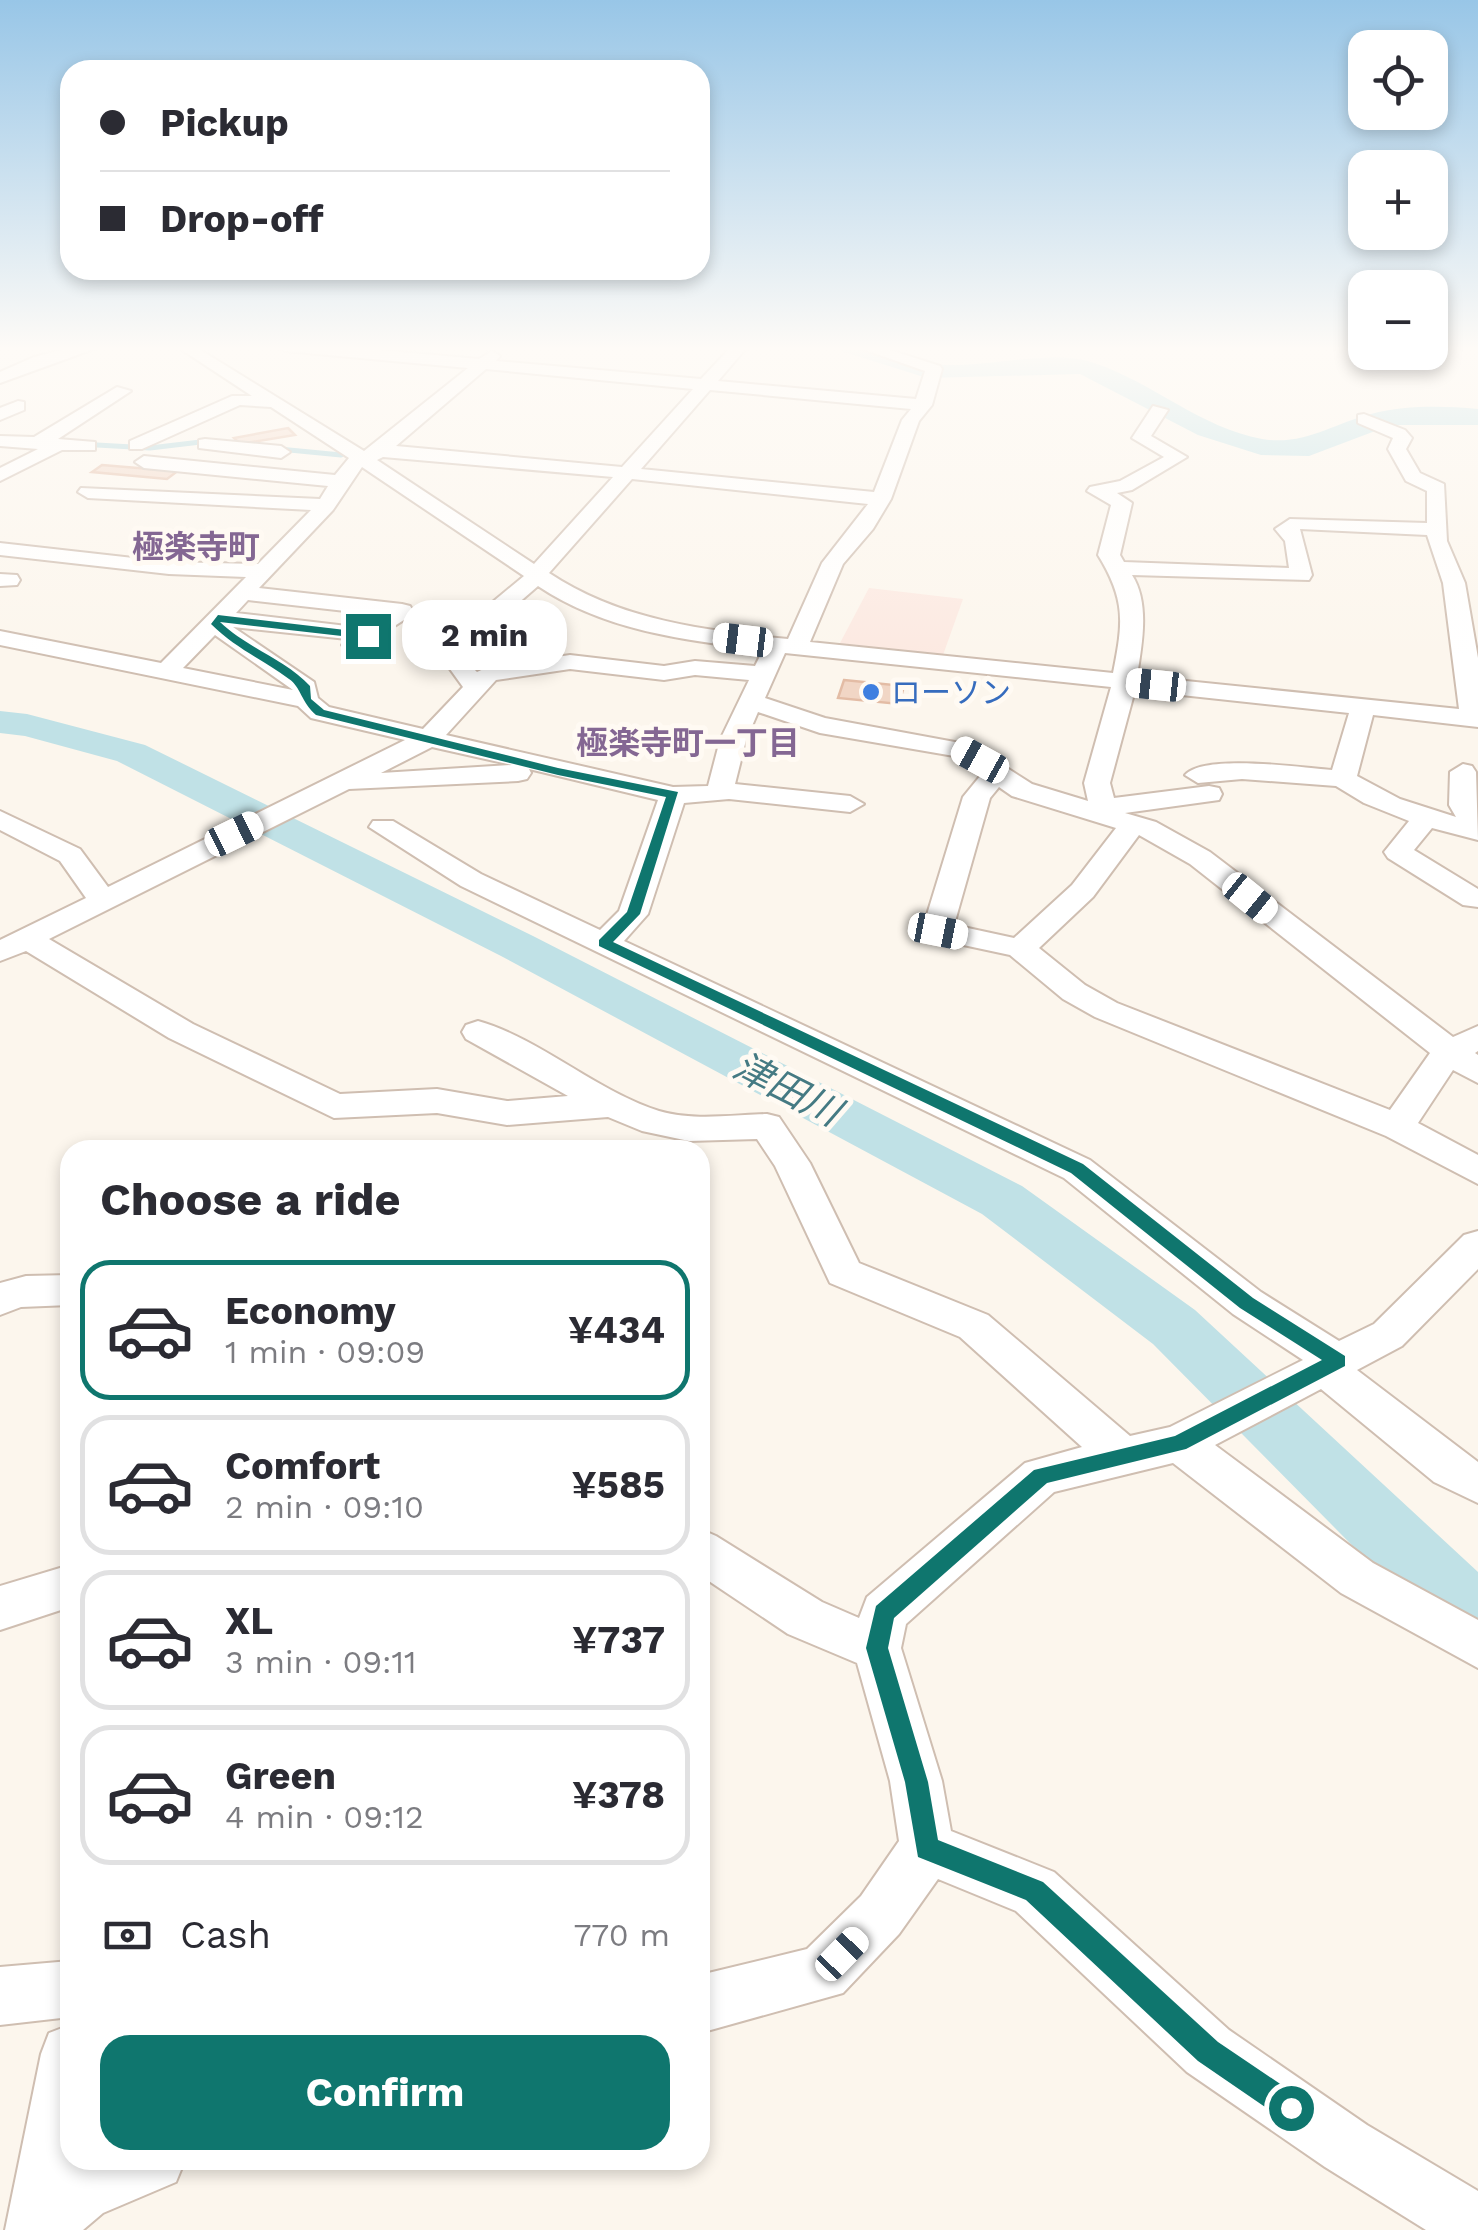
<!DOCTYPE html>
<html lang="en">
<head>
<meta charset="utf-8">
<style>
  body { margin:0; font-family:"Work Sans","Noto Sans JP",sans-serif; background:#f7f7f7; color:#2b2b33; height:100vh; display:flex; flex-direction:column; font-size:38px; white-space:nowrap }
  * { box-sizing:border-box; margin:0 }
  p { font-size:32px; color:#7c7c81 }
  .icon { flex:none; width:55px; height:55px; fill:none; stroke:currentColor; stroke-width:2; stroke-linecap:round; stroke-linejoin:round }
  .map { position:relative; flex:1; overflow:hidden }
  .details { position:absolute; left:60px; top:1140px; width:650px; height:1030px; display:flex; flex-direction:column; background:#fff; border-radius:30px; box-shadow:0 5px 15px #0003 }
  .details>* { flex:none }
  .top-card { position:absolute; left:60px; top:60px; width:650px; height:220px; border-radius:30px; box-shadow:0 5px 15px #0003; display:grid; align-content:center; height:220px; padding:0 40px; background:#fff }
  .controls { position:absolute; left:1348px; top:30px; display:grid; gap:20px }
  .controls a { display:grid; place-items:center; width:100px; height:100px; border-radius:20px; background:#fff; box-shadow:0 5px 15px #0003; font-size:50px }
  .end { position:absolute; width:45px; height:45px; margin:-22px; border:12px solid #0f766e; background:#fff; box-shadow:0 0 0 5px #fff }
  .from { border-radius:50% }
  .bubble { position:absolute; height:70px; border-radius:30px; background:#fff; box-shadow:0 5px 15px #0003; font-size:32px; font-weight:700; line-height:70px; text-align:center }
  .car { position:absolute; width:30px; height:60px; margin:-30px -15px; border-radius:12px; box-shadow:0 0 8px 2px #0007; background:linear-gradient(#fff 24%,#345 0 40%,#fff 0 76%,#345 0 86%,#fff 0) }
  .top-card b { display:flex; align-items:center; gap:35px; height:95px; font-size:38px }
  .top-card b+b { border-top:2px solid #e1e1e2 }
  .top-card i { width:25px; height:25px; background:#2b2b33 }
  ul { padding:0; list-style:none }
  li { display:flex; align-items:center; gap:30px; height:140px; margin:0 20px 15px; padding:0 20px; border:5px solid #e1e1e2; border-radius:30px }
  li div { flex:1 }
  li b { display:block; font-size:38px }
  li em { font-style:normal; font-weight:700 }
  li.selected { border-color:#0f766e }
  li>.icon { width:90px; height:90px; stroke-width:1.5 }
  h2 { padding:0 40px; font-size:45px; line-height:120px }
  .pay { display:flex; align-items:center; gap:25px; height:110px; padding:0 40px; font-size:38px }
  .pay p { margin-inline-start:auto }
  .button { display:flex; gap:20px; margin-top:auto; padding:20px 40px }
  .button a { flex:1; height:115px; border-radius:30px; background:#0f766e; color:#fff; font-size:40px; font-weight:700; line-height:115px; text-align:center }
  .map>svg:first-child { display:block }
</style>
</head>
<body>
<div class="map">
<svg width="1478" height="2230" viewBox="0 0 1478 2230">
  <rect width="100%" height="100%" fill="#fcf6ed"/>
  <!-- commercial -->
  <polygon fill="#fce9e1" points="869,588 963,599 943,655 839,645"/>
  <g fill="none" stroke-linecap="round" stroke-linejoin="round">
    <!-- stream -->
    <g stroke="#a7d1d8" stroke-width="5">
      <polyline points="97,445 150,448 209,441"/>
      <polyline points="279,449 341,455"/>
    </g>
    <!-- river -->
    <g fill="#c0e1e6" fill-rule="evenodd">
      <path d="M837,346C873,344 893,356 926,363C975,372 1049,347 1094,363C1152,382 1201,428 1262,439C1304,446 1332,424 1371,414C1407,405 1442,406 1478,409V425H1391L1309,456L1261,455L1198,435L1080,374L927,378L841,351Z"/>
      <polygon points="0,711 27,714 145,745 533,936 1022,1186 1195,1310 1478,1572 1478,1640 1421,1615 1153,1344 982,1214 501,956 117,761 25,736 0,733"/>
    </g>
  </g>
  <!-- building -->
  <g fill="#f1d6c5" stroke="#e3bca5" stroke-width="2.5">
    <polygon points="288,428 295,435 240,444 234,438"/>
    <polygon points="102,465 150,469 179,470 167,479 92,472"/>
    <polygon points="844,680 904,686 899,704 838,698"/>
  </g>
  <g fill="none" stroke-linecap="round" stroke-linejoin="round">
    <defs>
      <g id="minor">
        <polygon points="77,346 102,346 0,383 0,372 34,357"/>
        <path d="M176,346H194L364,451L468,368L285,351L277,346H333L479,359L492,351L500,356L496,361L701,379L732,346H748L718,381L916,399L925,371L854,346H877L940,366L942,369L932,405L919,421L891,499L873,529L843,564L810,642L1113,673C1123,623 1126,600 1098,555L1111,505L1087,491L1090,487L1120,481L1164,457L1132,438L1153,406L1168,410L1151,436L1187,457L1132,490L1117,493L1132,503L1120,555L1124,562L1289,568L1285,541L1275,529L1290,519L1427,523V491L1406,481L1388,449L1393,438L1358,423V415L1364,414L1405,430L1412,438L1406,449L1420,473L1444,484L1447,541L1465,583L1478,658V727L1373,715L1357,776L1400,799L1456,817L1449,805L1450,772L1463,764L1472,766L1476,772L1478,840L1432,828L1414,850L1478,889V907L1463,905L1388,858L1384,852L1409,821L1364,803L1336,786L1242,779L1198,783L1185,775C1204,753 1302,768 1332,770L1349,713L1135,690L1110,783L1114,798L1209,786L1219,788L1222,794L1219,800L1125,813L1156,822L1210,852L1453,1037L1478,1026V1051L1475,1053L1478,1055V1083L1453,1070L1418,1123L1478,1155V1184L1386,1136L1095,1017L1063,999L1010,955L926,937L922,931L963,797L981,775L954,756L820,733L758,712L746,740L735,784L850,796L864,804L850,812L729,799L684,803L648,914L624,941L1090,1160L1261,1292L1339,1341L1374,1324L1464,1235L1478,1231V1269L1402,1346L1357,1370L1478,1462V1503L1434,1482L1321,1389L1215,1445L1373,1563L1478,1620V1668L1341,1593L1173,1463L1054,1492L906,1624L901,1648L942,1781L951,1831L1054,1872L1229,2030L1367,2125L1478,2191V2230H1426L1325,2167L1187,2072L1016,1911L938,1879L899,1934L843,1993L700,2033V1975L807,1949L861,1896L899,1841L890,1781L857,1663L788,1634L700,1575V1529L716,1536L822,1602L859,1618L867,1597L1025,1463L1082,1447L960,1337L830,1283L775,1166L757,1139L689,1141L642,1131L608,1117L507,1125L437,1113L334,1118L169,1038L26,951L0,961V940L86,898L60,861L0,830V811L80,849L108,887L405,740L311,718L298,706L0,645V631L161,663L246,577L169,574L0,555V543L169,562L258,564L311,510L88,498L78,492L81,488L320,499L328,486L144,468L135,462L144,456L335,475L349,458L271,407L240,405L142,449H130V441L232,396H252ZM486,369L693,389L622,467L396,446ZM710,390L911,409L902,420L874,492L641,469ZM383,457L613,477L534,564L377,460ZM362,467L524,576L483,610L450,669L463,687L423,729L329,707L318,698L314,682L233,627L347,639L342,645L354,652L410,616L413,611L410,606L402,604L259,588L333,510ZM632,479L868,504L822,563L788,639C704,630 621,621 549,573ZM1300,529L1427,535L1443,583L1459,709L1137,676C1142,644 1150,603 1132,575L1309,580L1312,575ZM538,586C605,631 685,640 763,650L755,666L695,661L664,666L570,655L488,667L477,672L474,669L500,619ZM248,600L381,615L364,628L236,613ZM215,635L293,690L183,668ZM785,653L1111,687L1084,783L1088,801L1032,784L971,745L825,718L765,698ZM570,669L664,680L695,675L749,680L720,740L708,786L673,787L446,735L496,680ZM432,747L512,765L381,773ZM529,769L658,800L619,911L600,930L481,874L393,821H373L369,827L461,886L1064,1178L1233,1314L1303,1360L1170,1427L1130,1436L988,1315L859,1263L810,1163L779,1117L767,1114C732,1115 693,1121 659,1111C596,1091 539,1038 478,1021L466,1025L462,1032L466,1039L568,1096L507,1101L437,1089L340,1094L193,1024L49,939L349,789L518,781L527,779L531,773ZM999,787L1012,796L1116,828L1072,885L1014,938L954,925L990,798ZM1139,835L1190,864L1430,1053L1390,1110L1117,1003L1085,985L1039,948L1093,897Z"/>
        <polygon points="117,387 131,391 58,439 95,442 95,450 62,450 0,481 0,468 38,449 0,446 0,436 34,437"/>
        <polygon points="18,401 24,402 24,410 0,420 0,408"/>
        <polygon points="205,439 281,446 290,452 281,458 199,448 199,440"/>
        <polygon points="0,574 17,575 20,580 17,585 0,586"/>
        <polygon points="70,1275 70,1305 21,1307 0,1315 0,1283 26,1276"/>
        <polygon points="70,1565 70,1607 0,1630 0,1586"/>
        <polygon points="70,1961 70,2017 0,2025 0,1967"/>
        <polygon points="70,2025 70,2160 185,2160 176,2182 103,2213 83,2230 5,2230 41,2054 49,2033"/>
      </g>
    </defs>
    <!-- minor casing -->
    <use href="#minor" stroke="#cfbeb1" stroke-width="4"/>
    <!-- minor -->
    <use href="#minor" fill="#fff" fill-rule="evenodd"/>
  </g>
  <!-- sky -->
  <linearGradient id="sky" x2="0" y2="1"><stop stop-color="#98c6e7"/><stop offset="0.53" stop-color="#fefbf7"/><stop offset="1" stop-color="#fefbf7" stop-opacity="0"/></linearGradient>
  <rect width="1478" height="658" fill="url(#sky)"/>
  <!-- route -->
  <path fill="#0f766e" d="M218,615L371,633L368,639L220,622C247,648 285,659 310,686L311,699L324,710L558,768L678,792L640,914L613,942L1083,1164L1253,1298L1345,1356V1366L1186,1449L1047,1483L894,1618L888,1648L928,1782L938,1840L1043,1882L1218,2042L1301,2098L1305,2108L1301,2118L1291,2122L1281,2118L1198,2061L1026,1900L918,1857L905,1782L866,1648L876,1606L1034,1470L1175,1436L1322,1360L1240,1308L1071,1173L599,946V940L627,912L666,797L558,775L316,715C301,702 301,687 289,679C262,659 235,648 211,624Z"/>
  <!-- markers -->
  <circle fill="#3f7fe0" stroke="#fffaf3" stroke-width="4" cx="871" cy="692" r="10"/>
  <g text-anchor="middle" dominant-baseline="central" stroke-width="10" stroke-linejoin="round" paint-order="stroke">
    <!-- far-shop labels -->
    <g font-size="30" fill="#366cbe" stroke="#fffaf3" text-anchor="start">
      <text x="891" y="692">ローソン</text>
    </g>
    <!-- far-neighbourhood labels -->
    <g font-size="32" font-weight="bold" fill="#846793" stroke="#fffaf3">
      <text x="196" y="547">極楽寺町</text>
      <text x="688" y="743">極楽寺町一丁目</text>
    </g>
    <!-- water labels -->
    <g font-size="38" font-style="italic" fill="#457a83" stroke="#fffaf3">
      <text transform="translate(787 1089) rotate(27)">津田川</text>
    </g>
  </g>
</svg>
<div class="controls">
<a><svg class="icon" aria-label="locate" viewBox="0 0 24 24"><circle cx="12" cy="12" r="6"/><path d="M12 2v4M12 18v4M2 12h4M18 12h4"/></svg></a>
<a>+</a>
<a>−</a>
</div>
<i class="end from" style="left:1291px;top:2108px"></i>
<i class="end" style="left:368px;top:636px"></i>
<div class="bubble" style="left:402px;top:600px;width:165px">2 min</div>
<i class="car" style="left:743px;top:640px;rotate:277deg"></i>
<i class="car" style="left:1156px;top:685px;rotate:276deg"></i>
<i class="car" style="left:980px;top:760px;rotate:299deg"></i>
<i class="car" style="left:234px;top:834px;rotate:64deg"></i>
<i class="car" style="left:1250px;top:898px;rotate:129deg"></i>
<i class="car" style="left:938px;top:931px;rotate:101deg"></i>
<i class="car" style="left:842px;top:1954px;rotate:44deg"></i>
<div class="top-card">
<b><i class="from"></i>Pickup</b>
<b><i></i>Drop-off</b>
</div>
<section class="details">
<h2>Choose a ride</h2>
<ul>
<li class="selected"><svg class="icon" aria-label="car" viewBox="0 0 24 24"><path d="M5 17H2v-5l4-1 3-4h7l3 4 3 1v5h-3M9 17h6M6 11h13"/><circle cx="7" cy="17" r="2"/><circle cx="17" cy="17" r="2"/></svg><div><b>Economy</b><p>1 min · 09:09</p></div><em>¥434</em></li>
<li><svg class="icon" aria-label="car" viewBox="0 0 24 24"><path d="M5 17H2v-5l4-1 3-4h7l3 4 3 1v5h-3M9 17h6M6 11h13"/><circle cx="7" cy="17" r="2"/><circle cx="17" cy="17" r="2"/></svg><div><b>Comfort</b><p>2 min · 09:10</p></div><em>¥585</em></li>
<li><svg class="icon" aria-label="car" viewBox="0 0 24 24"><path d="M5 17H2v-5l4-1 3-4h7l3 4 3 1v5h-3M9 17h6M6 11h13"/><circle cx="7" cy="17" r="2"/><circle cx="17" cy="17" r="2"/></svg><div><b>XL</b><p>3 min · 09:11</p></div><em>¥737</em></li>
<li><svg class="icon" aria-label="car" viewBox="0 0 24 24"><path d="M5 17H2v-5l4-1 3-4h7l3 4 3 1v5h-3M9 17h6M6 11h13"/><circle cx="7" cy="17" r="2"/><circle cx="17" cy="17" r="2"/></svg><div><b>Green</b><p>4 min · 09:12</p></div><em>¥378</em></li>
</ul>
<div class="pay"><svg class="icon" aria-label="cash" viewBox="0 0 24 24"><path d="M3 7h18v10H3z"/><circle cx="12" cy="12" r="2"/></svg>Cash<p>770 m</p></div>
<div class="button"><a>Confirm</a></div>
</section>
</div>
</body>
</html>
